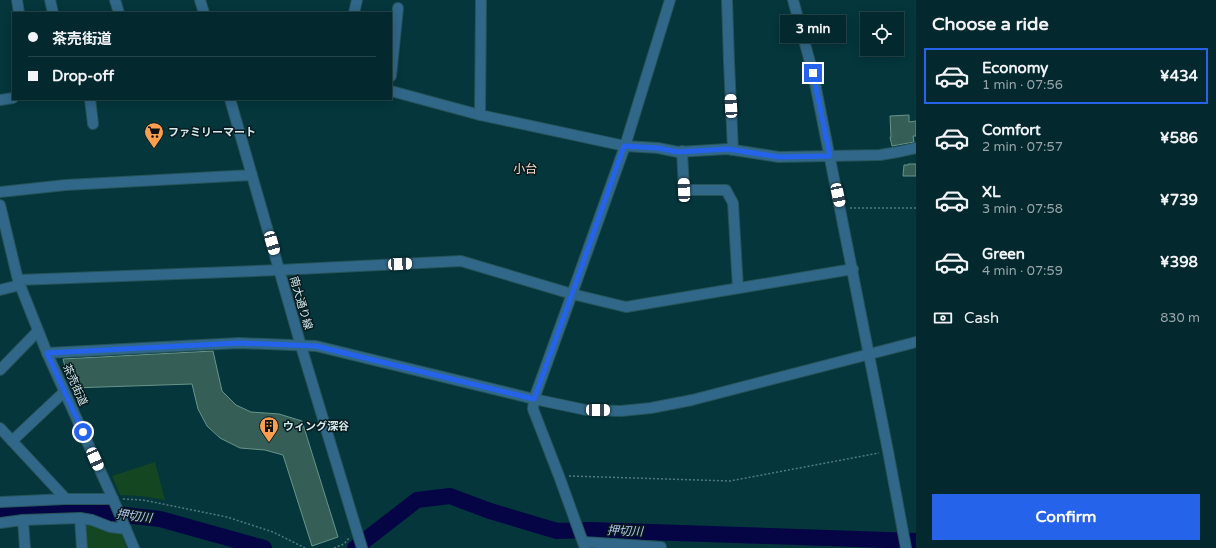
<!DOCTYPE html>
<html lang="en">
<head>
<meta charset="utf-8">
<style>
  body { margin:0; font-family:"Varela Round","Noto Sans JP",sans-serif; background:#113439; color:#f1f3f6; height:100vh; display:flex; flex-direction:column; font-size:15px; white-space:nowrap }
  * { box-sizing:border-box; margin:0 }
  p { font-size:13px; color:#97a6aa }
  .icon { flex:none; width:22px; height:22px; fill:none; stroke:currentColor; stroke-width:2; stroke-linecap:round; stroke-linejoin:round }
  .map { position:relative; flex:1; overflow:hidden }
  .drawer { display:flex; flex-direction:column; background:#03282d; width:300px }
  .drawer>* { flex:none }
  .guide { position:absolute; left:12px; top:12px; width:380px; height:88px; border-radius:0px; box-shadow:0 2px 10px #0003,0 0 0 1px #244449; display:grid; align-content:center; height:88px; padding:0 16px; background:#03282d }
  .tools { position:absolute; left:860px; top:12px; display:grid; gap:8px }
  .tools a { display:grid; place-items:center; width:44px; height:44px; border-radius:0px; background:#03282d; box-shadow:0 2px 10px #0003,0 0 0 1px #244449; font-size:20px }
  .end { position:absolute; width:18px; height:18px; margin:-9px; border:5px solid #2563eb; background:#fff; box-shadow:0 0 0 2px #fff }
  .from { border-radius:50% }
  .bubble { position:absolute; height:28px; border-radius:0px; background:#03282d; box-shadow:0 2px 10px #0003,0 0 0 1px #244449; font-size:13px; font-weight:700; line-height:28px; text-align:center }
  .car { position:absolute; width:12px; height:24px; margin:-12px -6px; border-radius:5px; box-shadow:0 0 3px 1px #0007; background:linear-gradient(#fff 24%,#345 0 40%,#fff 0 76%,#345 0 86%,#fff 0) }
  .guide b { display:flex; align-items:center; gap:14px; height:38px; font-size:15px }
  .guide b+b { border-top:1px solid #244449 }
  .guide i { width:10px; height:10px; background:#f1f3f6 }
  ul { padding:0; list-style:none }
  li { display:flex; align-items:center; gap:12px; height:56px; margin:0 8px 6px; padding:0 8px; border:2px solid transparent; border-radius:0px }
  li div { flex:1 }
  li b { display:block; font-size:15px }
  li em { font-style:normal; font-weight:700 }
  li.current { border-color:#2563eb }
  li>.icon { width:36px; height:36px; stroke-width:1.5 }
  h2 { padding:0 16px; font-size:18px; line-height:48px }
  .pay { display:flex; align-items:center; gap:10px; height:44px; padding:0 16px; font-size:15px }
  .pay p { margin-inline-start:auto }
  .button { display:flex; gap:8px; margin-top:auto; padding:8px 16px }
  .button a { flex:1; height:46px; border-radius:0px; background:#2563eb; color:#fff; font-size:16px; font-weight:700; line-height:46px; text-align:center }
  main { display:flex; flex:1; min-height:0 }
  .map>svg:first-child { display:block }
</style>
</head>
<body>
<main>
<div class="map">
<svg width="916" height="548" viewBox="0 0 916 548">
  <rect width="100%" height="100%" fill="#04363c"/>
  <!-- green -->
  <g fill="#144721">
    <polygon points="155,462 165,500 141,496 120,495 112,476"/>
    <polygon points="83,523 121,532 127,548 85,548"/>
  </g>
  <g fill="none" stroke-linecap="round" stroke-linejoin="round">
    <!-- river -->
    <g stroke="#050445" stroke-width="16">
      <polyline points="0,512 81,510 160,519 264,548"/>
      <polyline points="355,548 417,500 450,496 490,511 557,531 590,530 916,541"/>
    </g>
  </g>
  <!-- building -->
  <g fill="#355f56" stroke="#68948a">
    <polygon points="909,115 909,122 916,121 916,136 913,136 914,142 892,146 890,137 891,137 890,116"/>
    <polygon points="908,164 916,164 916,176 903,176 904,165 908,165"/>
    <polygon points="213,351 222,391 236,405 251,412 279,414 302,421 338,537 312,546 283,455 265,450 240,448 220,438 207,426 198,409 192,384 71,388 63,359"/>
  </g>
  <g fill="none" stroke-linecap="round" stroke-linejoin="round">
    <defs>
      <g id="minor">
        <polyline points="17,0 19,13"/>
        <polyline points="50,0 53,13"/>
        <polyline points="115,0 119,13"/>
        <polyline points="200,0 204,13"/>
        <polyline points="727,0 729,62 733,150"/>
        <polyline points="793,0 813,73 888,451 906,548"/>
        <polyline points="354,13 357,0"/>
        <polyline points="391,76 398,8"/>
        <polyline points="391,91 480,115 625,146 658,148 678,152 727,149 779,157 880,155 898,152 916,148"/>
        <polyline points="90,99 93,124"/>
        <polyline points="230,99 301,346 362,548"/>
        <polyline points="0,100 13,98"/>
        <polyline points="480,115 481,0"/>
        <polyline points="682,151 684,190 726,190 733,203 738,288"/>
        <polyline points="0,192 66,185 252,175"/>
        <polyline points="0,205 18,280 47,353 113,499 134,548"/>
        <polyline points="18,280 279,270 461,261 572,294 626,307 853,269"/>
        <polyline points="0,290 20,285"/>
        <polyline points="47,353 239,343 316,346 534,399 586,410 621,411 651,408 692,400 916,342"/>
        <polyline points="0,370 38,331"/>
        <polyline points="0,428 66,499"/>
        <polyline points="12,441 64,392"/>
        <polyline points="0,502 66,499 113,499"/>
        <polyline points="80,518 82,548"/>
        <polyline points="23,520 25,548"/>
        <polyline points="0,523 23,520 80,518 92,520 110,527 126,529"/>
        <polyline points="583,542 661,547"/>
        <polyline points="585,548 559,476 533,409 534,399 572,294 625,146 670,0"/>
      </g>
    </defs>
    <!-- minor casing -->
    <use href="#minor" stroke="#255358" stroke-width="12"/>
    <!-- path -->
    <g stroke="#527a7f" stroke-width="1.5" stroke-dasharray="2 2" stroke-linecap="butt">
      <polyline points="850,208 916,208"/>
      <polyline points="569,476 730,481 879,453"/>
      <polyline points="123,499 143,500 227,517 273,532 305,548"/>
      <polyline points="334,548 344,544 349,538"/>
    </g>
    <!-- minor -->
    <use href="#minor" stroke="#316788" stroke-width="10"/>
  </g>
  <g fill="none" stroke-linecap="round" stroke-linejoin="round">
    <!-- route -->
    <polyline stroke="#2563eb" stroke-width="5" points="83,432 47,353 239,343 316,346 534,399 572,294 624,146 658,148 678,152 728,149 779,157 830,156 813,73"/>
  </g>
  <!-- icons -->
  <defs>
    <symbol id="supermarket-pin" viewBox="-11 -11 22 30"><path d="M0 17L-7.5 6A9.5 9.5 0 1 1 7.5 6Z" fill="#fb9e50" stroke="#081a1d"/><path d="M-6-5.5h2.5l.6 2H6L4.5 2H-2.5L-4.4-4H-6ZM-1.5 3.2a1.3 1.3 0 1 0 .1 0ZM3 3.2a1.3 1.3 0 1 0 .1 0Z" fill="#111"/></symbol>
    <symbol id="building-pin" viewBox="-11 -11 22 30"><path d="M0 17L-7.5 6A9.5 9.5 0 1 1 7.5 6Z" fill="#fb9e50" stroke="#081a1d"/><path d="M-4-6H4V6H1V3H-1V6H-4ZM-2.5-4.3h1.7v1.8h-1.7ZM.8-4.3h1.7v1.8H.8ZM-2.5-1h1.7V.8h-1.7ZM.8-1h1.7V.8H.8Z" fill="#111"/></symbol>
  </defs>
  <g fill-rule="evenodd">
    <use href="#supermarket-pin" x="143" y="121" width="22" height="30"/>
    <use href="#building-pin" x="258" y="415" width="22" height="30"/>
  </g>
  <g text-anchor="middle" dominant-baseline="central" stroke-width="3" stroke-linejoin="round" paint-order="stroke">
    <!-- poi labels -->
    <g font-size="11" font-weight="bold" fill="#d3eaee" stroke="#081a1d" text-anchor="start">
      <text x="168" y="132">ファミリーマート</text>
      <text x="283" y="426">ウィング深谷</text>
    </g>
    <!-- street labels -->
    <g font-size="11" fill="#d3eaee" stroke="#081a1d">
      <text transform="translate(301 303) rotate(74)">南大通り線</text>
      <text transform="translate(75 385) rotate(66)">茶売街道</text>
    </g>
    <!-- neighbourhood labels -->
    <g font-size="12" fill="#f8ddc9" stroke="#081a1d">
      <text x="525" y="169">小台</text>
    </g>
    <!-- water labels -->
    <g font-size="12" font-style="italic" fill="#b7c6ee" stroke="#081a1d">
      <text transform="translate(134 516) rotate(7)">押切川</text>
      <text transform="translate(625 531) rotate(2)">押切川</text>
    </g>
  </g>
</svg>
<div class="tools">
<a><svg class="icon" aria-label="locate" viewBox="0 0 24 24"><circle cx="12" cy="12" r="6"/><path d="M12 2v4M12 18v4M2 12h4M18 12h4"/></svg></a>
</div>
<i class="end from" style="left:83px;top:432px"></i>
<i class="end" style="left:813px;top:73px"></i>
<div class="bubble" style="left:780px;top:15px;width:66px">3 min</div>
<i class="car" style="left:731px;top:106px;rotate:357deg"></i>
<i class="car" style="left:684px;top:190px;rotate:358deg"></i>
<i class="car" style="left:838px;top:195px;rotate:168deg"></i>
<i class="car" style="left:272px;top:243px;rotate:164deg"></i>
<i class="car" style="left:400px;top:264px;rotate:87deg"></i>
<i class="car" style="left:598px;top:410px;rotate:91deg"></i>
<i class="car" style="left:95px;top:459px;rotate:156deg"></i>
<div class="guide">
<b><i class="from"></i>茶売街道</b>
<b><i></i>Drop-off</b>
</div>
</div>
<section class="drawer">
<h2>Choose a ride</h2>
<ul>
<li class="current"><svg class="icon" aria-label="car" viewBox="0 0 24 24"><path d="M5 17H2v-5l4-1 3-4h7l3 4 3 1v5h-3M9 17h6M6 11h13"/><circle cx="7" cy="17" r="2"/><circle cx="17" cy="17" r="2"/></svg><div><b>Economy</b><p>1 min · 07:56</p></div><em>¥434</em></li>
<li><svg class="icon" aria-label="car" viewBox="0 0 24 24"><path d="M5 17H2v-5l4-1 3-4h7l3 4 3 1v5h-3M9 17h6M6 11h13"/><circle cx="7" cy="17" r="2"/><circle cx="17" cy="17" r="2"/></svg><div><b>Comfort</b><p>2 min · 07:57</p></div><em>¥586</em></li>
<li><svg class="icon" aria-label="car" viewBox="0 0 24 24"><path d="M5 17H2v-5l4-1 3-4h7l3 4 3 1v5h-3M9 17h6M6 11h13"/><circle cx="7" cy="17" r="2"/><circle cx="17" cy="17" r="2"/></svg><div><b>XL</b><p>3 min · 07:58</p></div><em>¥739</em></li>
<li><svg class="icon" aria-label="car" viewBox="0 0 24 24"><path d="M5 17H2v-5l4-1 3-4h7l3 4 3 1v5h-3M9 17h6M6 11h13"/><circle cx="7" cy="17" r="2"/><circle cx="17" cy="17" r="2"/></svg><div><b>Green</b><p>4 min · 07:59</p></div><em>¥398</em></li>
</ul>
<div class="pay"><svg class="icon" aria-label="cash" viewBox="0 0 24 24"><path d="M3 7h18v10H3z"/><circle cx="12" cy="12" r="2"/></svg>Cash<p>830 m</p></div>
<div class="button"><a>Confirm</a></div>
</section>
</main>
</body>
</html>
